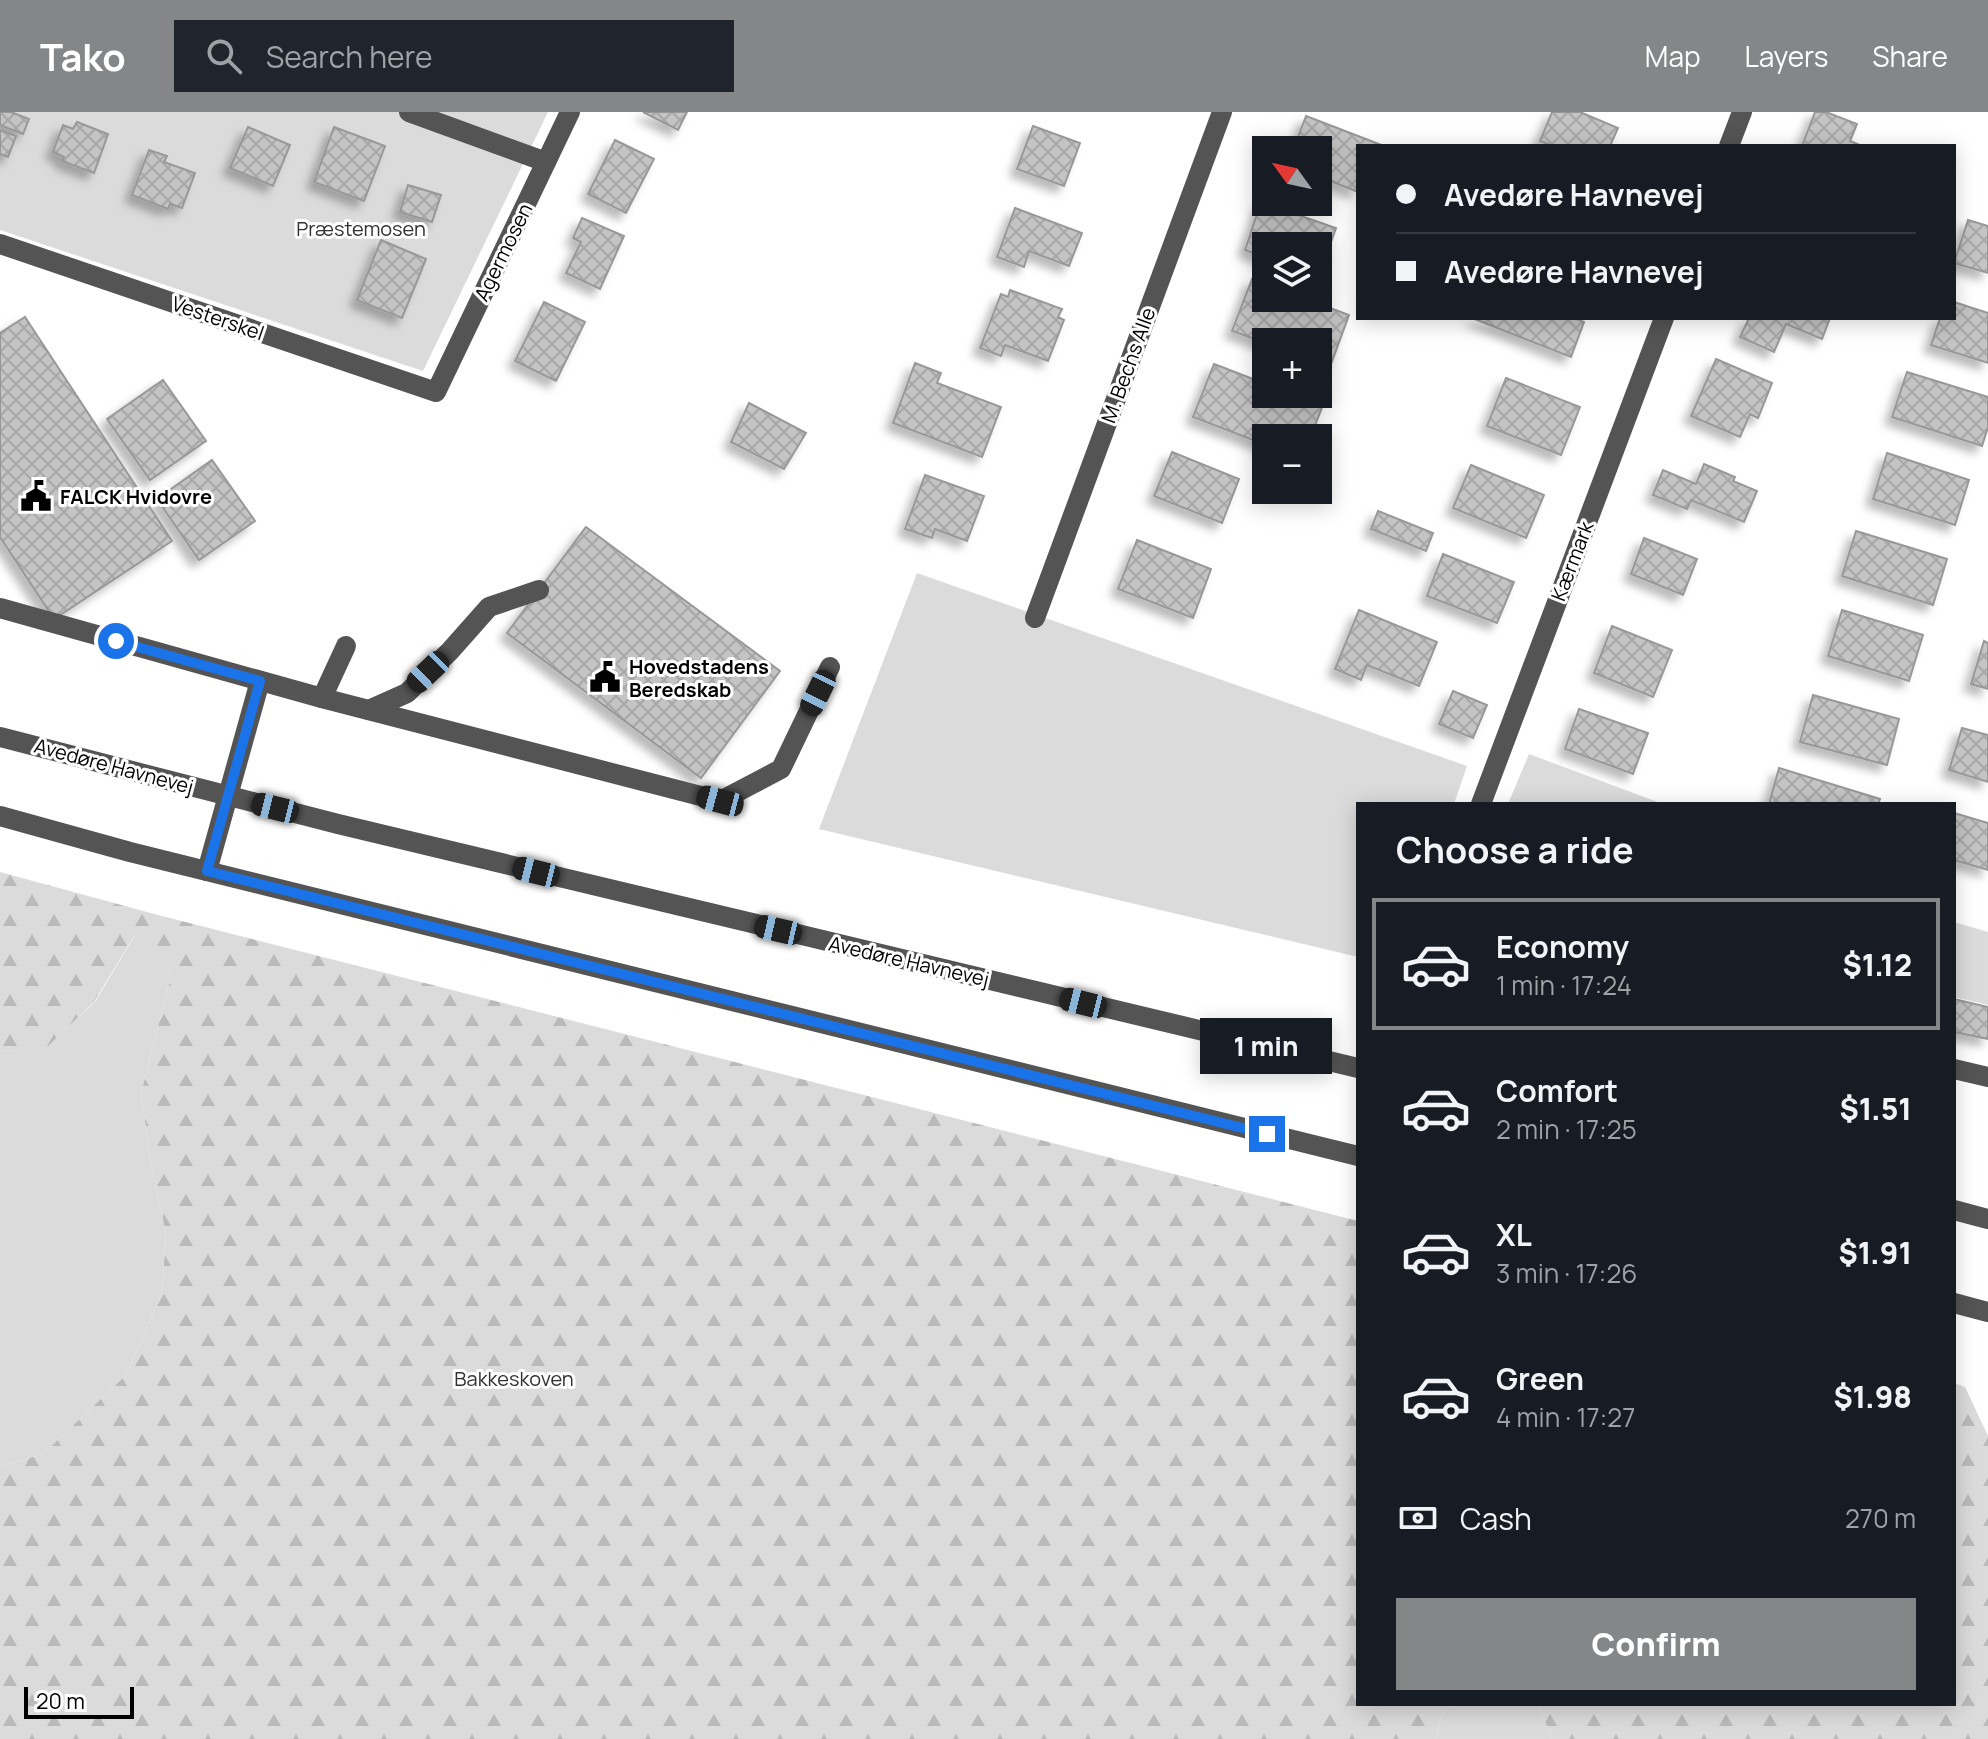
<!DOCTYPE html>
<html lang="en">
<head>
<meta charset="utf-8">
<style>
  body { margin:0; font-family:Manrope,sans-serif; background:#20242c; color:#f1f3f6; height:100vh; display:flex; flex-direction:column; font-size:30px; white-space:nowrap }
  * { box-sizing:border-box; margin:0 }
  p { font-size:26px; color:#9ea1a6 }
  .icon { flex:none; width:44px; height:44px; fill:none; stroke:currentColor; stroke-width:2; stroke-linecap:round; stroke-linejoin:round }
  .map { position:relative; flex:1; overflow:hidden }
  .panel { position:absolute; left:1356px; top:690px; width:600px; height:904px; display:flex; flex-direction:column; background:#171b24; border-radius:0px; box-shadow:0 4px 20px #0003 }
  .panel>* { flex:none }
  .top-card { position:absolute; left:1356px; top:32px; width:600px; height:176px; border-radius:0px; box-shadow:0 4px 20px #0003; display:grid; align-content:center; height:176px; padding:0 40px; background:#171b24 }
  .needle { width:52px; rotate:303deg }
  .tools { position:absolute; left:1252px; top:24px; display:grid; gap:16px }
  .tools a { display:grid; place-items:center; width:80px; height:80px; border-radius:0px; background:#171b24; box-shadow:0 4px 20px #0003; font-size:40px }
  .scale { position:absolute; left:24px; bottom:20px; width:110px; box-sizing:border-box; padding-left:8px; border:4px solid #000; border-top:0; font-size:22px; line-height:28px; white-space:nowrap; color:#000; -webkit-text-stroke:6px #fff; paint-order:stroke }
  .end { position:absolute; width:36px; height:36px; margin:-18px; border:10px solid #1a73e8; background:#fff; box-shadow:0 0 0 4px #fff }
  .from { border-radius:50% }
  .bubble { position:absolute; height:56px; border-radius:0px; background:#171b24; box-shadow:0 4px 20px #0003; font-size:26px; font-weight:800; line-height:56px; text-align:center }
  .car { position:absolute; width:24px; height:48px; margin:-24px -12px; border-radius:10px; box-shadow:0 0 6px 2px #0007; background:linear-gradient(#222 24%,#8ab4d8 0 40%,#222 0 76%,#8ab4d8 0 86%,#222 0) }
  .top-card b { display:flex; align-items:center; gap:28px; height:76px; font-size:30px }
  .top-card b+b { border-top:2px solid #363941 }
  .top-card i { width:20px; height:20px; background:#f1f3f6 }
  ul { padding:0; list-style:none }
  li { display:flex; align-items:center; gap:24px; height:132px; margin:0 16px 12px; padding:0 24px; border:4px solid transparent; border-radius:0px }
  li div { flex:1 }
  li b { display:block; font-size:30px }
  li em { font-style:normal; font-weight:800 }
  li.selected { border-color:#858687 }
  li>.icon { width:72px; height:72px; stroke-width:1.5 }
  h2 { padding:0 40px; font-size:36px; line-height:96px }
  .pay { display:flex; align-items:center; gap:20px; height:88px; padding:0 40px; font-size:30px }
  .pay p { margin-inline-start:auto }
  .button { display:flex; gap:16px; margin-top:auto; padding:16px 40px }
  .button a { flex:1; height:92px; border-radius:0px; background:#858687; color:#fff; font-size:32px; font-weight:800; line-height:92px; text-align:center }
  header { display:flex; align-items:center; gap:48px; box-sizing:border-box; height:112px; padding:0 40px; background:#858687; color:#fff }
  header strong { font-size:38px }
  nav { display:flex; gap:44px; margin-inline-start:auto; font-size:28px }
  .search { width:560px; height:72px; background:#20242c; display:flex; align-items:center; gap:20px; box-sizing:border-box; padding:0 28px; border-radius:0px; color:#9ea1a6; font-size:30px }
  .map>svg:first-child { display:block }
</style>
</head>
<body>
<header>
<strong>Tako</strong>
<div class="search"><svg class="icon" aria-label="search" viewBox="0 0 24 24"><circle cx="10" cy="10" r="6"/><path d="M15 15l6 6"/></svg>Search here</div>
<nav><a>Map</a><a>Layers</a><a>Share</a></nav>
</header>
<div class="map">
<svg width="1988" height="1627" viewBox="0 0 1988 1627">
  <defs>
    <pattern id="forest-firs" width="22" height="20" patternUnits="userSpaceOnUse" patternTransform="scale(2)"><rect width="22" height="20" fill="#dbdbdb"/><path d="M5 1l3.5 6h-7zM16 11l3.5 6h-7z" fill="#bababa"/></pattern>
    <pattern id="building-cross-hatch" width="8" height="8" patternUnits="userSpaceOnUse" patternTransform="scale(2)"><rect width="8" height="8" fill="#c4c4c4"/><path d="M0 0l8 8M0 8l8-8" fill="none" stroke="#a7a7a7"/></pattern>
    <filter id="shadow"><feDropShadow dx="-7" dy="7" stdDeviation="4" flood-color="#0004"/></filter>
  </defs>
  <rect width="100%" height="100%" fill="#fff"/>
  <!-- green -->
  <g fill="#dbdbdb">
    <polygon points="0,0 548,0 423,259 0,118"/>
    <polygon points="917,461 1467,654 1454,692 1358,692 1358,845 819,717"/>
    <polygon points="1529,642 1663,692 1508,692"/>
    <polygon points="1954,810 1988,820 1988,893 1954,885"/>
    <polygon points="135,823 171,864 141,981 151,1052 166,1122 162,1181 126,1263 43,1342 0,1355 0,939 45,936 95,890"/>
    <polygon points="1450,1592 1538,1592 1552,1627 1436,1627 1441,1605"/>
  </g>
  <!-- forest -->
  <g fill="url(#forest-firs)">
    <polygon points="0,760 158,803 1358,1109 1358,1592 1450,1592 1441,1605 1436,1627 0,1627 0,1355 43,1342 126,1263 162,1181 166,1122 151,1052 141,981 171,864 134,824 94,890 45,937 0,939"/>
    <polygon points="1954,1271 1965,1275 1988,1324 1988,1627 1552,1627 1538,1592 1954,1592"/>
  </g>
  <!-- building -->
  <g fill="url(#building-cross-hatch)" stroke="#989898" stroke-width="2" filter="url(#shadow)">
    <polygon points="0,0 11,0 29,7 23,22 0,13"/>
    <polygon points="643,0 687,0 678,18"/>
    <polygon points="1552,0 1580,0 1618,16 1610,34 1553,34 1540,29"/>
    <polygon points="1815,0 1826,0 1857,12 1850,29 1862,34 1802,34"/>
    <polygon points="1306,4 1384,34 1358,34 1358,80 1318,64 1318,38 1293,38"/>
    <polygon points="77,10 108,22 94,61 62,49 64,45 53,40 63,13 73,17"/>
    <polygon points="1033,14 1080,31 1064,74 1017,57"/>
    <polygon points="248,15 290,33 273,74 230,56"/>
    <polygon points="334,15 385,34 364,89 314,70"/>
    <polygon points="0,18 16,24 8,45 0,42"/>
    <polygon points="615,28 654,47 626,101 588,82"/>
    <polygon points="149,38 167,44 164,50 195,61 182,96 170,92 168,97 132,83"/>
    <polygon points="408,73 441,83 432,110 400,100"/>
    <polygon points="1261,90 1336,116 1319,164 1318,134 1266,134 1266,146 1245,138"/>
    <polygon points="1015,96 1082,121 1069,154 1029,139 1024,155 997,145"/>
    <polygon points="582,106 624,124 600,177 566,161 581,130 573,126"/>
    <polygon points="1968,108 1988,114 1988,161 1954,151"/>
    <polygon points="381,128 426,147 402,206 357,188"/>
    <polygon points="1252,167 1266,172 1266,186 1304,186 1349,203 1330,255 1318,251 1318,230 1266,231 1232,219"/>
    <polygon points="1010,178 1062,197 1058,205 1064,208 1048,249 1005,233 1001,244 980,236 1001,182 1008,185"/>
    <polygon points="544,190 585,210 556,269 515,249"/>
    <polygon points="1954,190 1988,201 1988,251 1931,233 1940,206 1954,206"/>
    <polygon points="25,205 172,429 54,507 0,425 0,221"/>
    <polygon points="1472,206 1574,206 1584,210 1571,245"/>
    <polygon points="1749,206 1830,206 1822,227 1786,212 1774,240 1740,225"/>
    <polygon points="1716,247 1772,271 1758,306 1750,302 1740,325 1691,304"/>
    <polygon points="915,251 941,261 937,271 1001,295 982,345 893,311"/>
    <polygon points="1214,252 1266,272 1266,282 1293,282 1323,293 1310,326 1266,326 1266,333 1193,305"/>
    <polygon points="1907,260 1988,285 1988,315 1982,334 1892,305"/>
    <polygon points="1506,266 1580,295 1561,343 1487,314"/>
    <polygon points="163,268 206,329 150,368 107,307"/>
    <polygon points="749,291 806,321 784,357 731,330"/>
    <polygon points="1172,340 1239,367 1222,411 1154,384"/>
    <polygon points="1887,341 1969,368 1955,413 1873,387"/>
    <polygon points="212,348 255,409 199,448 157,387"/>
    <polygon points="1704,352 1735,365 1733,369 1757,379 1744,410 1691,388 1687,397 1653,383 1663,358 1696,372"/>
    <polygon points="1471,353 1544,383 1526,426 1453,396"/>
    <polygon points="925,363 984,384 967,429 935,417 932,426 905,417"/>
    <polygon points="1378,399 1433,421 1426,439 1371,417"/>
    <polygon points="586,415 780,559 701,666 507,521"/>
    <polygon points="1856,419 1947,447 1933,493 1842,464"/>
    <polygon points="1644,426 1697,447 1683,483 1631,462"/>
    <polygon points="1137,428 1211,457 1193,506 1118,477"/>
    <polygon points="1443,442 1514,470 1497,511 1427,484"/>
    <polygon points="1359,498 1437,530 1419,574 1367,553 1361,568 1335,557"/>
    <polygon points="1842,498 1923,523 1909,569 1828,544"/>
    <polygon points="1612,514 1672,538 1653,585 1594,561"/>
    <polygon points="1984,529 1988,531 1988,577 1971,572"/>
    <polygon points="1453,579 1487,593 1473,626 1439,612"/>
    <polygon points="1813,583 1899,607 1887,653 1800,630"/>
    <polygon points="1579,597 1648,621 1633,662 1565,637"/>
    <polygon points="1962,616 1988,623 1988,670 1949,658"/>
    <polygon points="1779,656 1880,687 1878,692 1769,692"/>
    <polygon points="1954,701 1988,711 1988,758 1954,748"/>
    <polygon points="1954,887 1988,895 1988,927 1954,920"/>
  </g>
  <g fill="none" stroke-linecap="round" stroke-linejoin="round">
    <!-- minor -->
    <g stroke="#545454" stroke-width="20">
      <polyline points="409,0 546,50"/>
      <polyline points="1729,34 1742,0"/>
      <polyline points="0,132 436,280 570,0"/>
      <polyline points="0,496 322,586 720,689 781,657 830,555"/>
      <polyline points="1035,506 1222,0"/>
      <polyline points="322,586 346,534"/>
      <polyline points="369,598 407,581 450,539 489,495 539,478"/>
      <polyline points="0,625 338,712 1358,956"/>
      <polyline points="1481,692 1664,206"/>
      <polyline points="0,704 130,740 1358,1044"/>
      <polyline points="207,759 260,569"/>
      <polyline points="1954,957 1988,965"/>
      <polyline points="1954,1098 1988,1107"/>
      <polyline points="1954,1191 1988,1200"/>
    </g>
  </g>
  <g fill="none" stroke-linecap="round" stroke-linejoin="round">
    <!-- route -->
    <polyline stroke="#1a73e8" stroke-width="10" points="116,529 260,569 207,759 1267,1022"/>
  </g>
  <!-- icons -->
  <defs>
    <symbol id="civic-bare" viewBox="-9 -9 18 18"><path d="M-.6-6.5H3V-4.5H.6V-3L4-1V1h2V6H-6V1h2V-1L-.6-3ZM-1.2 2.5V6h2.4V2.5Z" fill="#000" stroke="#fff" stroke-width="2.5" paint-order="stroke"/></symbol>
  </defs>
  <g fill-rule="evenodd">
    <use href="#civic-bare" x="14" y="362" width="44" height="44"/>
    <use href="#civic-bare" x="583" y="543" width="44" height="44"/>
  </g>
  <g text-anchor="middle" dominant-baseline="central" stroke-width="6" stroke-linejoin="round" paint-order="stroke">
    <!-- park labels -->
    <g font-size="20" fill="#323232" stroke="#fff">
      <text x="361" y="116">Præstemosen</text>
      <text x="514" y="1266">Bakkeskoven</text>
    </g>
    <!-- street labels -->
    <g font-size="20" fill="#000" stroke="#fff">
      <text transform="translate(503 140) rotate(-64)">Agermosen</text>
      <text transform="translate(218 206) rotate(19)">Vesterskel</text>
      <text transform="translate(1128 253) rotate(-70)">M. Bechs Alle</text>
      <text transform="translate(1572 449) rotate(-69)">Kærmark</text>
      <text transform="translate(114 654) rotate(15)">Avedøre Havnevej</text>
      <text transform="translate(909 849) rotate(13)">Avedøre Havnevej</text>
    </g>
    <!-- poi labels -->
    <g font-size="20" font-weight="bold" fill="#000" stroke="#fff" text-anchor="start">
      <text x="60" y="384">FALCK Hvidovre</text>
      <text x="629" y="554">Hovedstadens<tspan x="629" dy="23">Beredskab</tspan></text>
    </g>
  </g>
</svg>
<div class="tools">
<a><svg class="needle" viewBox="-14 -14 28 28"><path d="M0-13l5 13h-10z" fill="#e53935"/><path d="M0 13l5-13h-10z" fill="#9ea1a6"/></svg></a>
<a><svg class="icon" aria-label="layers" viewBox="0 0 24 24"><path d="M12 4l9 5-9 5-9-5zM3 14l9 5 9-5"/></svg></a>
<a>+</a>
<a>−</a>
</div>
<div class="scale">20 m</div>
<i class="end from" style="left:116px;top:529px"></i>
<i class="end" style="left:1267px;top:1022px"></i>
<div class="bubble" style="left:1200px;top:906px;width:132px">1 min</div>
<i class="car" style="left:428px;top:560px;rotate:226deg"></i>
<i class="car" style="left:818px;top:581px;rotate:206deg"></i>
<i class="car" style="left:720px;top:689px;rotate:285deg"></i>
<i class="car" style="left:275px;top:696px;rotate:284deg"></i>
<i class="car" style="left:536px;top:760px;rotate:284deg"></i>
<i class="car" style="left:778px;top:818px;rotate:283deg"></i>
<i class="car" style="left:1083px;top:891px;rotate:284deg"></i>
<div class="top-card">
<b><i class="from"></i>Avedøre Havnevej</b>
<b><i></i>Avedøre Havnevej</b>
</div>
<section class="panel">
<h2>Choose a ride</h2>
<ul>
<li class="selected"><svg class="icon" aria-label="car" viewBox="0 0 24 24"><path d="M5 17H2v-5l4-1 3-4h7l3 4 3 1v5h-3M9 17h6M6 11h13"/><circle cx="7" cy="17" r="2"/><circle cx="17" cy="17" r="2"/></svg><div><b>Economy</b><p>1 min · 17:24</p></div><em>$1.12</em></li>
<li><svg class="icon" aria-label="car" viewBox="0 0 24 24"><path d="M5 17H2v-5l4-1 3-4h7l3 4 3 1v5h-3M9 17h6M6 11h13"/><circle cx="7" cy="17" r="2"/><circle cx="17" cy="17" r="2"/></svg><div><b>Comfort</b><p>2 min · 17:25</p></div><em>$1.51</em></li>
<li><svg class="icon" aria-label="car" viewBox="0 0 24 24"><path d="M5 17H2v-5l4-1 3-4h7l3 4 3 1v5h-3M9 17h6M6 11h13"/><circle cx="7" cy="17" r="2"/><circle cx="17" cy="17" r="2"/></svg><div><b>XL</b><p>3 min · 17:26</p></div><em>$1.91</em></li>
<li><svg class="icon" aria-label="car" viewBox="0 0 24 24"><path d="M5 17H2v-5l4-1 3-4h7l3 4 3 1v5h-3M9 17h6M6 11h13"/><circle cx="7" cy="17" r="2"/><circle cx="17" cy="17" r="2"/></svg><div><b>Green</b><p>4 min · 17:27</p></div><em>$1.98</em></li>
</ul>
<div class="pay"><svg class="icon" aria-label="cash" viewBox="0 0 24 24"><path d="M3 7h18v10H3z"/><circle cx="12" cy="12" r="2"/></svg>Cash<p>270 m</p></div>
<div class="button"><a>Confirm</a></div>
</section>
</div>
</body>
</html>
